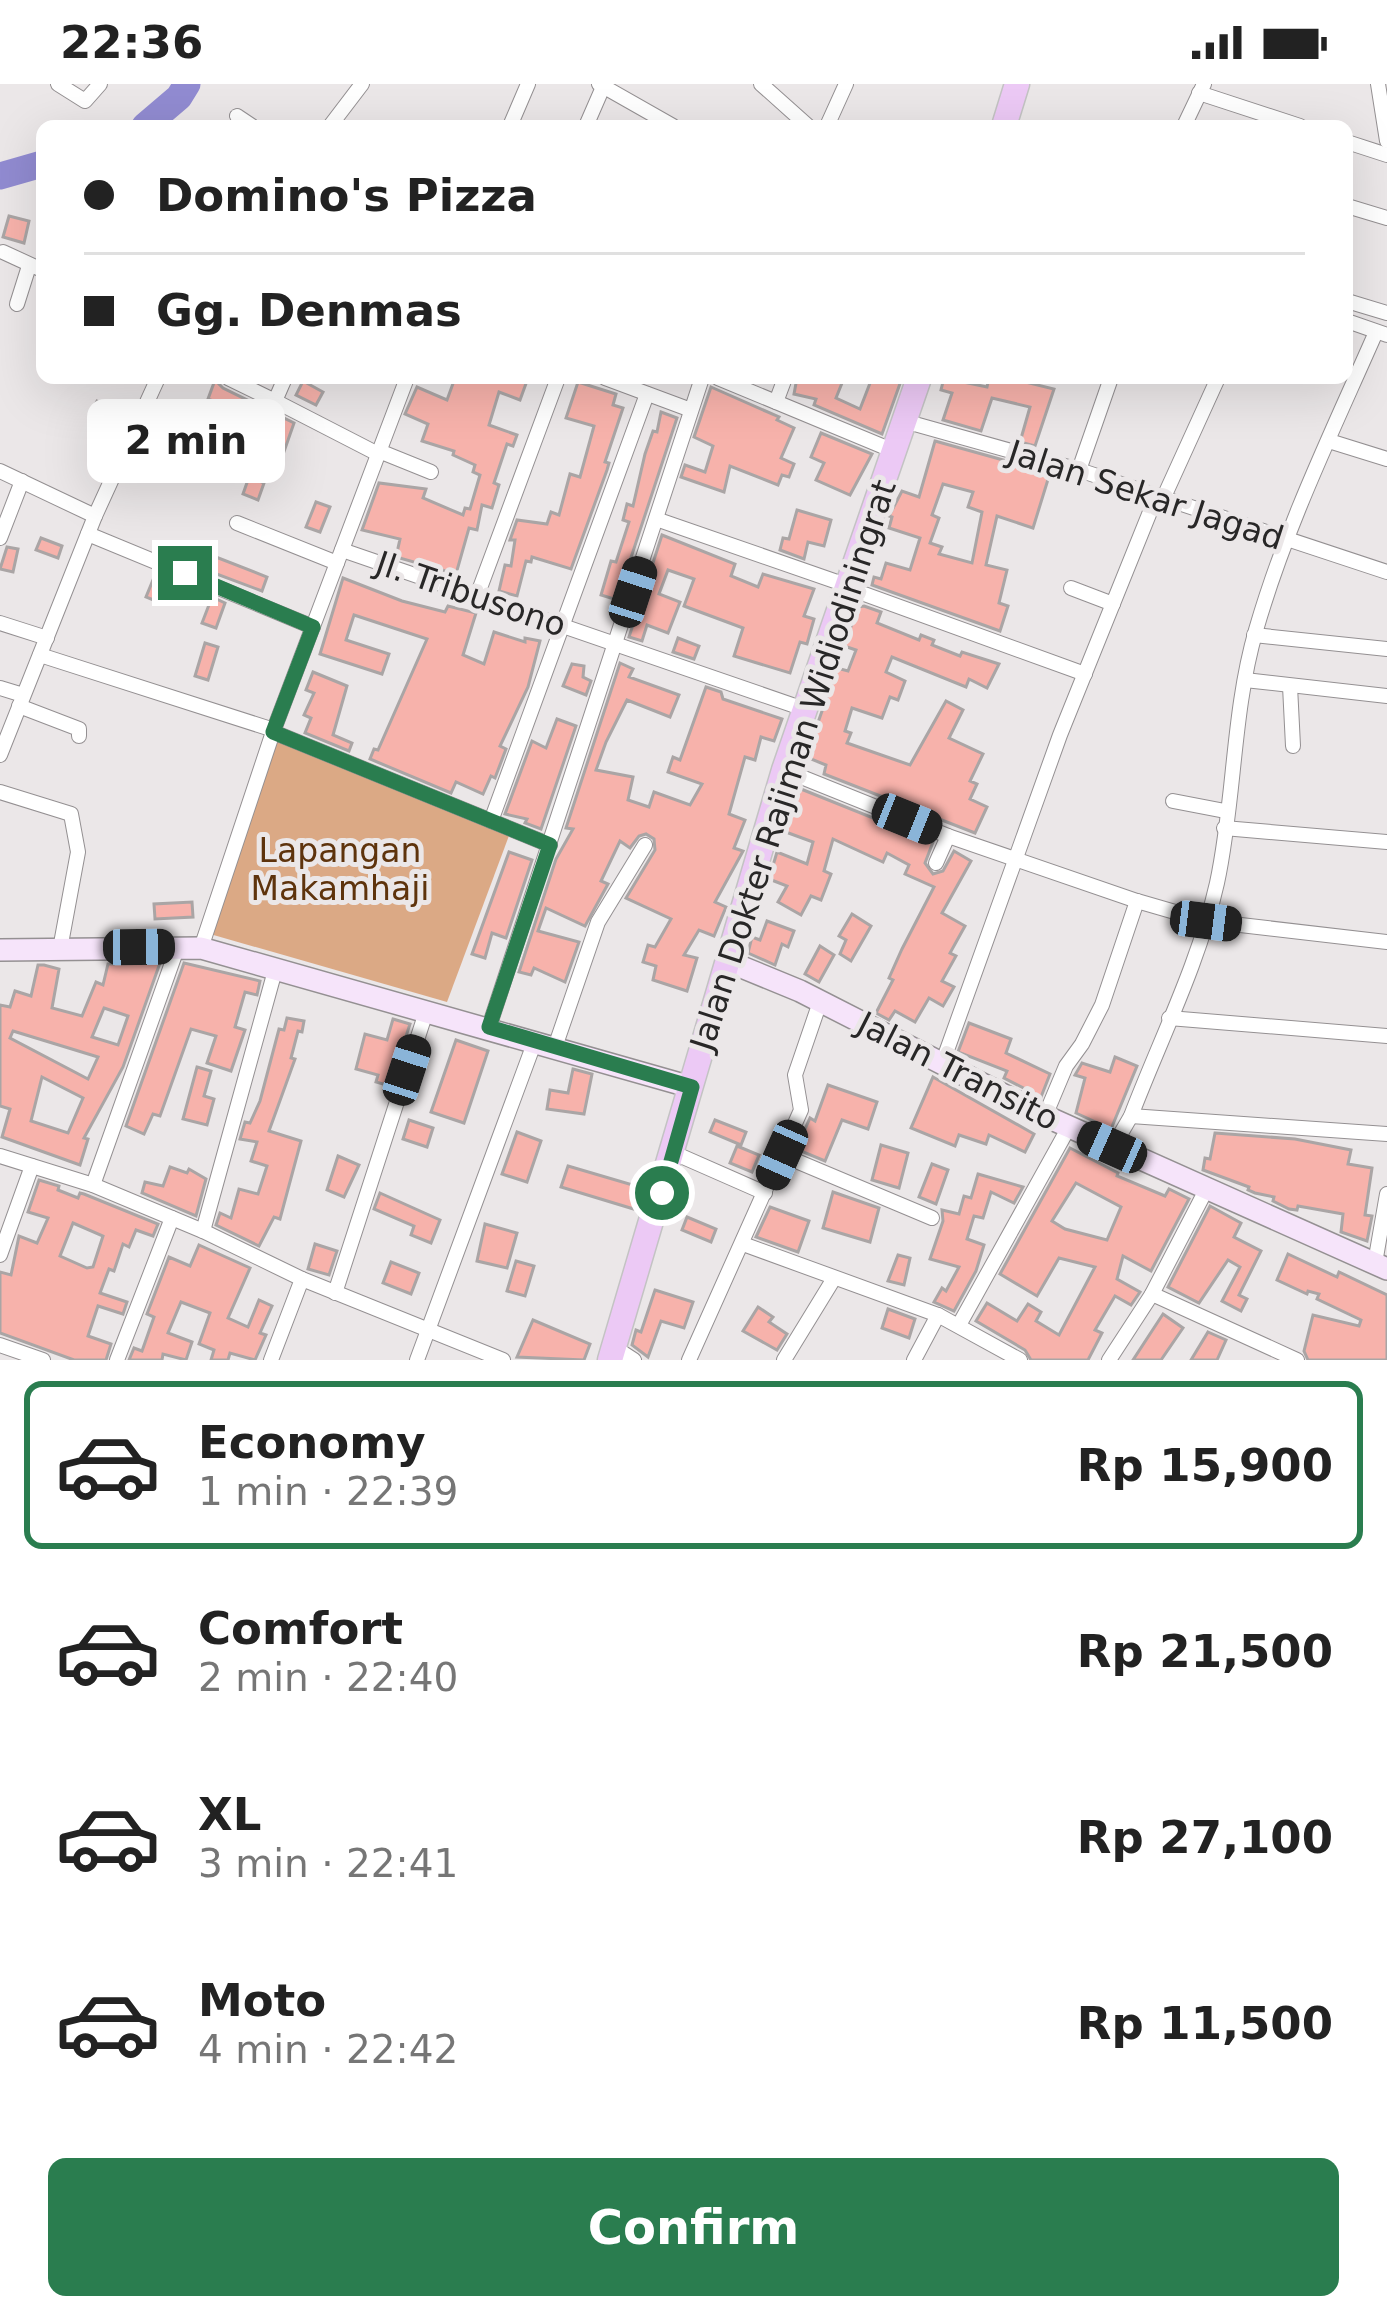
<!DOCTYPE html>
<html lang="en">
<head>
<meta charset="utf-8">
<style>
  body { margin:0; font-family:"DejaVu Sans",sans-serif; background:#f6f6f6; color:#222; height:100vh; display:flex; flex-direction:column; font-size:45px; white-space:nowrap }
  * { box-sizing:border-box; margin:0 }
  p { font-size:39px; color:#767676 }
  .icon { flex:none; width:66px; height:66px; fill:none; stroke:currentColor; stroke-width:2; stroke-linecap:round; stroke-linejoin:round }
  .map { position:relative; height:1276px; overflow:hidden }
  .sheet { display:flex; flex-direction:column; background:#fff; flex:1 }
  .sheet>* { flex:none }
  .top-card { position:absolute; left:36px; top:36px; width:1317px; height:264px; border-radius:18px; box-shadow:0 12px 48px #0002; display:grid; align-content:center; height:264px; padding:0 48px; background:#fff }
  .end { position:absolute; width:54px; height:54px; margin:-27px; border:15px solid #2a7d4f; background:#fff; box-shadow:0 0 0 6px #fff }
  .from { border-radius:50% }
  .bubble { position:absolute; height:84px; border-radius:18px; background:#fff; box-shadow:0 12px 48px #0002; font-size:39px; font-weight:800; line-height:84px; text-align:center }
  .car { position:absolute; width:36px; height:72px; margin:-36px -18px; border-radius:15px; box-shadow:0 0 9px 3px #0007; background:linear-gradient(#222 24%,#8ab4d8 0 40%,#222 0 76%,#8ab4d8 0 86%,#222 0) }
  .top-card b { display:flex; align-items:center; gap:42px; height:114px; font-size:45px }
  .top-card b+b { border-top:3px solid #e0e0e0 }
  .top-card i { width:30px; height:30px; background:#222 }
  ul { padding:21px 0 0; list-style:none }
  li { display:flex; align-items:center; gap:36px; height:168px; margin:0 24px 18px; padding:0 24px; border:6px solid transparent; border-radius:18px }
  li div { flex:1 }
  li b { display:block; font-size:45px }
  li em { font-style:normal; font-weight:800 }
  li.current { border-color:#2a7d4f }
  li>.icon { width:108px; height:108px; stroke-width:1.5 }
  .primary-button { display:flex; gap:24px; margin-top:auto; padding:24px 48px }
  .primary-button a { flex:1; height:138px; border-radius:18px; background:#2a7d4f; color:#fff; font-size:48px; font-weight:800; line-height:138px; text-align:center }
  .status { display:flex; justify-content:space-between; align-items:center; height:84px; padding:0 60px; background:#fff; direction:ltr }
  .status svg { height:33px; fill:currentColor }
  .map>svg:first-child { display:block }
</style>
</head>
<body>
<div class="status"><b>22:36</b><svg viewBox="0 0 49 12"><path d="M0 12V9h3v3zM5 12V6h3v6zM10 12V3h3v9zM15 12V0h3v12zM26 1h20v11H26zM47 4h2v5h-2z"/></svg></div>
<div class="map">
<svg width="1387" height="1276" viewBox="0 0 1387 1276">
  <rect width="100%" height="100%" fill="#ebe7e8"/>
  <!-- green -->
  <polygon fill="#dba985" points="278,655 510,749 447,918 210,850"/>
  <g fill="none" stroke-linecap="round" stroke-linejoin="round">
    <!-- river -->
    <g stroke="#918bd1" stroke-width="27">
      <polyline points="145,42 179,13 187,0"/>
      <polyline points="0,92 42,80"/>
    </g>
  </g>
  <!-- building -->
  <g fill="#f7b2ab" stroke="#aaa5a5" stroke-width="3" fill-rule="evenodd">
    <polygon points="9,132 29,137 24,159 3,153"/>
    <polygon points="455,294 528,294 520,316 499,308 489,341 517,351 513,362 507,360 494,399 499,401 492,424 482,421 477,446 469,444 456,490 396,473 400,455 362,446 379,399 426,405 423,414 463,431 465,424 470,425 480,391 473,388 475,381 453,371 454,367 422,357 428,340 405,330 417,303 447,316"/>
    <polygon points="797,294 822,297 822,294 844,294 836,314 860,325 872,294 902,294 882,350 814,321 816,315 794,310"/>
    <polygon points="944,294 987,303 989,294 1009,294 1054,305 1035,362 1020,358 1030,323 992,314 981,347 943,336 952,309 941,306"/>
    <polygon points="215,296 223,304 294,339 279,382 250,368 245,381 230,376 247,331 208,315"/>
    <polygon points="303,297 323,308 316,321 296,311"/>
    <polygon points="578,298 616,310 613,321 623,324 605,378 609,379 607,386 571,485 532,473 531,478 526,477 517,512 499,507 505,481 511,482 515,456 510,456 517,436 547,440 551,428 559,431 570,390 580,393 594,342 566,334"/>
    <polygon points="711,303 779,333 777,336 794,344 781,374 794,380 789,393 782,391 778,401 730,382 724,408 681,393 685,381 705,388 713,362 694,353"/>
    <polygon points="97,317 125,331 118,344 90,330"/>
    <polygon points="661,328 677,334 617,516 601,511 611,477 616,478 629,438 623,436 627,420 633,422 645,370 653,347 657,348"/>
    <polygon points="821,349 872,370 850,411 816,396 824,379 811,373"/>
    <path d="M935,357L1050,389L1033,444L997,432L986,481L1007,486L999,519L1008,522L1000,547L872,501L874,493L881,495L886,479L910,486L920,454L889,444L892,433L889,432L902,407L919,413ZM943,400L973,408L968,423L982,428L972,479L939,470L942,463L930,459L939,434L932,431Z"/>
    <polygon points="249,393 264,399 258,416 243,410"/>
    <polygon points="316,418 330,423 320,448 306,443"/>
    <polygon points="797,426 831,436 824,462 808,458 804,475 780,466 783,454 789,455"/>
    <polygon points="662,451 735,480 731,492 758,503 763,490 814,505 804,532 814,535 807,560 800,558 790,589 734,572 743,544 684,522 694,495 668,486 659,510 680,518 668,549 647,541 642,557 629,553"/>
    <polygon points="41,454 62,462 58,474 36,466"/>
    <polygon points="7,463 18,465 13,488 0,485"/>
    <polygon points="203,468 267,493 262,507 198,483"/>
    <polygon points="155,491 172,498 163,520 146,513"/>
    <polygon points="343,494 402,517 445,528 448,522 476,529 463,571 484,580 494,548 525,558 525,554 540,557 528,603 500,662 506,665 495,694 491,692 483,710 456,698 451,709 370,675 374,665 378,666 427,555 354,531 346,556 389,570 382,590 320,570"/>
    <polygon points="212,513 225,519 216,544 202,539"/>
    <polygon points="864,522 881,528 877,539 919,556 921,551 934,556 932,561 960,572 962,568 999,580 987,604 969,595 966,603 892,573 886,588 905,597 898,616 890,613 882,634 852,624 845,647 851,649 847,659 910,681 946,617 963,626 949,654 983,670 970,697 977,700 970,715 987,723 975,749 824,690 826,681 806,673 837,584 848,587 856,566 844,562 858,523"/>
    <polygon points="678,554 699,562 694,575 673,568"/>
    <polygon points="205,559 218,563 208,596 195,592"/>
    <polygon points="620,579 633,585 629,593 679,611 670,633 627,616 606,658 596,686 633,693 628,716 649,723 654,708 690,721 702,700 668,688 673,673 680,676 706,603 721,608 723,615 782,635 774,657 761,653 755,676 745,673 729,730 745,736 734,764 743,767 715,818 726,823 714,852 699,846 684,871 697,874 687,907 653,896 656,882 643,878 648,861 655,863 671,835 626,814 655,766 654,755 646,750 639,752 630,764 620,757 601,797 608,800 585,842 546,824 538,847 579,858 565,898 534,884 531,891 519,888 556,775 573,745 566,744"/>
    <polygon points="572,580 584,582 583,593 591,597 586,611 563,602"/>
    <polygon points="313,588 347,602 333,651 352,659 349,667 305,649 311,634 304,631 314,609 306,606"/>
    <polygon points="557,635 576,642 541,745 525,739 527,735 505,730 532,657 546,664"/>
    <polygon points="796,703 933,758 925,779 933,790 943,787 954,767 971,777 942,829 965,842 950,869 956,872 942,897 954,903 943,922 929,914 915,938 895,927 889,936 876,929 893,896 889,894 902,865 934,803 905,790 909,781 887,769 883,778 833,755 824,787 831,790 821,816 811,812 801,831 778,818 787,802 769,795 777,768 807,780 813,758 783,747"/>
    <polygon points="509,768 532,776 506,854 492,849 485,874 472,870"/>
    <polygon points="192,818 193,833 155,835 154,820"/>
    <polygon points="852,830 871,842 851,877 840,870 846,856 839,852"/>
    <polygon points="767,837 794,847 788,863 782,860 775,881 748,869 752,853 760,856"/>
    <polygon points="820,862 834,871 819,898 805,890"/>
    <path d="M160,879L123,983L84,1054L88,1055L80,1081L2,1053L10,1025L0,1022V921L10,923L15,907L31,912L38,881H44L59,885L52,924L82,932L96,898L103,901L108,880ZM104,924L128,932L118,961L92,953ZM13,947L98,973L88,995L10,954ZM42,993L83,1014L68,1049L31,1037Z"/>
    <polygon points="184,879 260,897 257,911 245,908 235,943 245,946 231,987 207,979 216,952 191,945 160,1032 153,1030 144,1050 126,1042"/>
    <polygon points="287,934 304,937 302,948 298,947 291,974 295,975 269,1047 301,1057 280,1135 274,1133 259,1162 216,1141 220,1129 231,1134 239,1105 258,1110 267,1082 251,1077 257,1058 240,1055 245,1038 250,1039 260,1017 279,945 284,946"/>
    <polygon points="393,935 410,940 390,1002 376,998 378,991 356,985 365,950 387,956"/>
    <polygon points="969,939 1011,955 1006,969 1050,990 1041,1013 1004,994 1007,987 958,968"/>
    <polygon points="456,956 488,967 464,1039 431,1028"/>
    <polygon points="1115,973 1137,982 1111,1045 1076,1029 1085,994 1075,991 1082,979 1110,988"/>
    <polygon points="197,983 211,987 204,1012 214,1015 207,1041 183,1035"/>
    <polygon points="573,985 592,990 584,1030 547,1025 550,1006 568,1009"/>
    <polygon points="933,993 1034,1050 1025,1068 989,1051 986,1060 959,1051 955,1062 911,1044"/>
    <polygon points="828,1001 877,1018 868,1045 842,1036 825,1077 796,1065 810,1034 815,1037"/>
    <polygon points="409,1036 433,1044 427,1063 403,1055"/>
    <polygon points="715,1036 746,1048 741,1061 710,1048"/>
    <polygon points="517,1048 541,1057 527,1098 502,1090"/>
    <polygon points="1215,1049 1295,1055 1351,1066 1348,1080 1372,1084 1365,1131 1372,1132 1367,1157 1341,1148 1343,1130 1298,1122 1297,1126 1289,1125 1273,1117 1274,1113 1255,1109 1248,1106 1249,1103 1203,1086 1205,1074 1210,1075"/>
    <polygon points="881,1061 908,1069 899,1104 872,1096"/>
    <polygon points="737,1062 759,1071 752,1088 730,1079"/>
    <path d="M1070,1064L1118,1089L1117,1092L1165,1112L1169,1105L1189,1115L1151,1187L1123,1172L1117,1195L1140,1208L1131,1221L1115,1212L1095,1246L1102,1249L1088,1276H1031L1025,1266L976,1237L987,1219L1017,1237L1028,1220L1041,1228L1036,1237L1059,1251L1095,1183L1059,1174L1037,1212L1000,1190ZM1076,1099L1121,1123L1107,1156L1065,1145L1052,1137Z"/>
    <polygon points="338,1072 359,1081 344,1113 327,1106"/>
    <polygon points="932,1080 948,1086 936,1120 919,1113"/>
    <polygon points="568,1082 643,1104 637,1126 561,1103"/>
    <polygon points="170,1083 187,1089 189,1085 206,1095 196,1132 142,1109 145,1098 163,1102"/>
    <polygon points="978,1090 1023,1103 1014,1119 991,1108 983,1134 974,1132 967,1155 984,1161 976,1187 954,1227 934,1218 942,1204 946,1207 959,1183 930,1175 943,1137 942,1126 959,1130 964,1112 971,1114"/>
    <path d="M39,1096L59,1102L58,1106L78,1114L80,1109L84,1110L158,1140L153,1152L136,1146L129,1163L123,1160L114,1187L109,1185L100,1209L127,1218L123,1230L98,1222L88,1252L111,1260L106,1276H74L0,1249V1188L11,1191L19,1152L37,1159L48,1134L28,1128ZM73,1139L103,1152L93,1183L87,1184L60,1172Z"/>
    <polygon points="833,1108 879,1124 870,1158 823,1144"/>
    <polygon points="380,1109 440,1136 431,1159 411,1151 414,1142 374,1125"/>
    <polygon points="1210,1122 1241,1139 1234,1153 1261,1167 1239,1211 1247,1215 1241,1227 1222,1217 1240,1183 1228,1176 1199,1219 1168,1203"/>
    <polygon points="770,1123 809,1137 798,1168 756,1153"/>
    <polygon points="687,1133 716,1145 711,1158 682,1146"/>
    <polygon points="485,1140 517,1149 507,1184 477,1177"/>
    <polygon points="315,1160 337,1167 329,1191 308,1185"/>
    <polygon points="199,1161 250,1184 228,1234 248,1243 259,1216 272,1222 260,1249 266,1251 255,1276 230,1269 228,1276 211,1276 214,1266 199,1260 210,1229 181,1218 168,1249 192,1258 186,1276 163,1270 162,1276 129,1276 134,1264 142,1267 154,1233 147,1230 169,1173 190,1182"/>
    <polygon points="1288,1170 1337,1193 1339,1188 1387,1211 1387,1276 1308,1276 1304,1267 1313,1231 1359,1242 1361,1236 1317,1215 1319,1210 1308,1207 1307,1210 1277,1196"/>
    <polygon points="898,1171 910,1174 904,1201 888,1197"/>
    <polygon points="516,1177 534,1182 525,1212 507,1207"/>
    <polygon points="391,1178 419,1189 411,1210 383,1199"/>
    <polygon points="655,1206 693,1218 684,1244 661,1237 648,1273 632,1261 636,1246 641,1248"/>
    <polygon points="758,1223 773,1233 769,1238 787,1250 777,1266 743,1247"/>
    <polygon points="888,1225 915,1235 909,1254 882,1244"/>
    <polygon points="1163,1230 1183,1244 1161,1276 1133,1276"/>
    <polygon points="533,1236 590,1260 584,1276 517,1273"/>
    <polygon points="1208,1248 1226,1256 1217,1276 1191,1276"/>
  </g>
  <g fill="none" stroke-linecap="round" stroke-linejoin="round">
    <defs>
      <g id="street">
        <polyline points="58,0 85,17 100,0"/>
        <polyline points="599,0 673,42"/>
        <polyline points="761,0 808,42"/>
        <polyline points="1378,0 1387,57"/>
        <polyline points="1199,9 1300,42"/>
        <polyline points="237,32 252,42"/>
        <polyline points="330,42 362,0"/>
        <polyline points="510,42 528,0"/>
        <polyline points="586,42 603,3"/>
        <polyline points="827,42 846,0"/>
        <polyline points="1184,42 1204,0"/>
        <polyline points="1347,58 1387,71"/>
        <polyline points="1347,122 1387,134"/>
        <polyline points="3,168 42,186"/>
        <polyline points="1347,217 1387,229"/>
        <polyline points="17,220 29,182"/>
        <polyline points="1347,237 1387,251"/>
        <polyline points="228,294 275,317 285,294"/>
        <polyline points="605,294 691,326"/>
        <polyline points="718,294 894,367"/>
        <polyline points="275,317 378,370"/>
        <polyline points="776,318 785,294"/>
        <polyline points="904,337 1079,386 1387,488"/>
        <polyline points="1329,357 1387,375"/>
        <polyline points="379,367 431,388"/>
        <polyline points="1079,386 1111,294"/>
        <polyline points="0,387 95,432"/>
        <polyline points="1163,415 1218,294"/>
        <polyline points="656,435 846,501"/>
        <polyline points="237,439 337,479"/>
        <polyline points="88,450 313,543"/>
        <polyline points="0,454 22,397"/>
        <polyline points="342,466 804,625"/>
        <polyline points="845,503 1085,590"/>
        <polyline points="1071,504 1113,520"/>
        <polyline points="477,512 558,294"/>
        <polyline points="0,539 47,554"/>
        <polyline points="1254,551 1387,565"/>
        <polyline points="40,571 274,646"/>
        <polyline points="1245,596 1387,612"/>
        <polyline points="1290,602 1293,662"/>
        <polyline points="0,604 23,611"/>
        <polyline points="19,622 79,645 79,652"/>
        <polyline points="273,648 550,761"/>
        <polyline points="0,671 95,432 158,294"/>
        <polyline points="784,686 948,752 1137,817 1206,837 1387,858"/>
        <polyline points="0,708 71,730 78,768 60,865"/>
        <polyline points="1173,717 1225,727"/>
        <polyline points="491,737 647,310"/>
        <polyline points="1224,744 1387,758"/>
        <polyline points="936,779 948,752"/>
        <polyline points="201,864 273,648 407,294"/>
        <polyline points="1169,934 1387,952"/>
        <polyline points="489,943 702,294"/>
        <polyline points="555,963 598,838 645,761"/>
        <polyline points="942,980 1060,651 1156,413"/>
        <polyline points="1045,1032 1066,982 1082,960 1102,921 1137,817"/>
        <polyline points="1131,1032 1387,1050"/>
        <path d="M1113,1063L1131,1032C1160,956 1199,879 1217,799C1235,716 1232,629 1256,546C1286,442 1333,346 1376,248"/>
        <polyline points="674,1069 765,1109"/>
        <polyline points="782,1071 932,1134"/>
        <polyline points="0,1072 93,1101 203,1147 302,1195 503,1276"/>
        <polyline points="93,1101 178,862"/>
        <polyline points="203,1147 276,883"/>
        <polyline points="743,1160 938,1231 1020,1276"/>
        <polyline points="0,1171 32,1082"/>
        <polyline points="1375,1179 1387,1110"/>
        <polyline points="335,1209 427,925"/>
        <polyline points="1152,1210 1297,1276"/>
        <polyline points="959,1241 1069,1043"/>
        <polyline points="0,1261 43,1276"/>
        <polyline points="614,1263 634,1276"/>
        <polyline points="117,1276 172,1134"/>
        <polyline points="271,1276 302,1195"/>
        <polyline points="417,1276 535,957"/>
        <polyline points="689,1276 801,1026 795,991 820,918"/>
        <polyline points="784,1276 833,1196"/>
        <polyline points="914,1276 938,1231"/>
        <polyline points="1109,1276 1152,1210 1206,1106"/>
      </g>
      <g id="secondary">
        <polyline points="0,866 201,864 691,1003"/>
        <polyline points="727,877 800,907 1045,1032 1387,1185"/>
      </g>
      <g id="primary">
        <polyline points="1004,42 1017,0"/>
        <polyline points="610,1276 784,686 919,294"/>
      </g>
    </defs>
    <!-- street casing -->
    <use href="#street" stroke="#949092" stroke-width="16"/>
    <!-- secondary casing -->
    <use href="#secondary" stroke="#949092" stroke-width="24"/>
    <!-- primary casing -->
    <use href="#primary" stroke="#c3c3c3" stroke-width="27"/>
    <!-- street -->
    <use href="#street" stroke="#fff" stroke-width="14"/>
    <!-- secondary -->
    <use href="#secondary" stroke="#f6e4fa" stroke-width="21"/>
    <!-- primary -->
    <use href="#primary" stroke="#ecc9f5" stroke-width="24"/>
  </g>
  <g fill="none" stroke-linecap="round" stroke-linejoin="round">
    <!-- route -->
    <polyline stroke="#2a7d4f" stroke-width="15" points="185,489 313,543 273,648 550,761 489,943 692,1003 662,1109"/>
  </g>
  <g text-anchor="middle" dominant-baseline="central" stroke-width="10" stroke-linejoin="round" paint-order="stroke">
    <!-- street labels -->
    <g font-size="33" fill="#282727" stroke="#ebe7e8">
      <text transform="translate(1146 411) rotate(18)">Jalan Sekar Jagad</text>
      <text transform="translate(471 510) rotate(19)">Jl. Tribusono</text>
      <text transform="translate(793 681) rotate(-72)">Jalan Dokter Rajiman Widiodiningrat</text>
      <text transform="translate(958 987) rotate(27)">Jalan Transito</text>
    </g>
    <!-- park labels -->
    <g font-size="33" fill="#5e330c" stroke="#ebe7e8">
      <text x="340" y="766">Lapangan<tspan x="340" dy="38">Makamhaji</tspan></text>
    </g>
  </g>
</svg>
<i class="end from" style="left:662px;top:1109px"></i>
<i class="end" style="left:185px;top:489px"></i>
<div class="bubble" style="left:87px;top:315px;width:198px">2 min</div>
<i class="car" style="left:633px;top:508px;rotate:18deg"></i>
<i class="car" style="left:907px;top:735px;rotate:112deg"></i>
<i class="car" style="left:1206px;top:837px;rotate:97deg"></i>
<i class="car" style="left:139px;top:863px;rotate:89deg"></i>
<i class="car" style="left:407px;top:986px;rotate:18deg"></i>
<i class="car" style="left:1112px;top:1063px;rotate:294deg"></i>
<i class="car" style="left:782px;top:1071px;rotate:204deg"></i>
<div class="top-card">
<b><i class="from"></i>Domino's Pizza</b>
<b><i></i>Gg. Denmas</b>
</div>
</div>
<section class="sheet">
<ul>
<li class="current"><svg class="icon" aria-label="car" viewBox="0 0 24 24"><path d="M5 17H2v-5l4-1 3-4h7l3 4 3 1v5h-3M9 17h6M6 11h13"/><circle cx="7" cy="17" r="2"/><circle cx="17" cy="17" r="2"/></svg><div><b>Economy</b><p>1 min · 22:39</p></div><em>Rp 15,900</em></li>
<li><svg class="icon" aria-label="car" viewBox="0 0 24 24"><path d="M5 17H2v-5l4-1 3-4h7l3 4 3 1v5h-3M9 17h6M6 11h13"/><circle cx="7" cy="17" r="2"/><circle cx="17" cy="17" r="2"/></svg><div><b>Comfort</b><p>2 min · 22:40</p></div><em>Rp 21,500</em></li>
<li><svg class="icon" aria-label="car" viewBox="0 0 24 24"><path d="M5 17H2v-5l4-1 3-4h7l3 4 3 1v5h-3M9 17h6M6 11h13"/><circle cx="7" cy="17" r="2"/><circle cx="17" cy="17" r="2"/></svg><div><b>XL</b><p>3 min · 22:41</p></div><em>Rp 27,100</em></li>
<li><svg class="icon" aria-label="car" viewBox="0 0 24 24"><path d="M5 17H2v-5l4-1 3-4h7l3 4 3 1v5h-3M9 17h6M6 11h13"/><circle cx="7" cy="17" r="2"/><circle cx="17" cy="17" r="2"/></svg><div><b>Moto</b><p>4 min · 22:42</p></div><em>Rp 11,500</em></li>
</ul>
<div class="primary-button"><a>Confirm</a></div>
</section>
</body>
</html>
